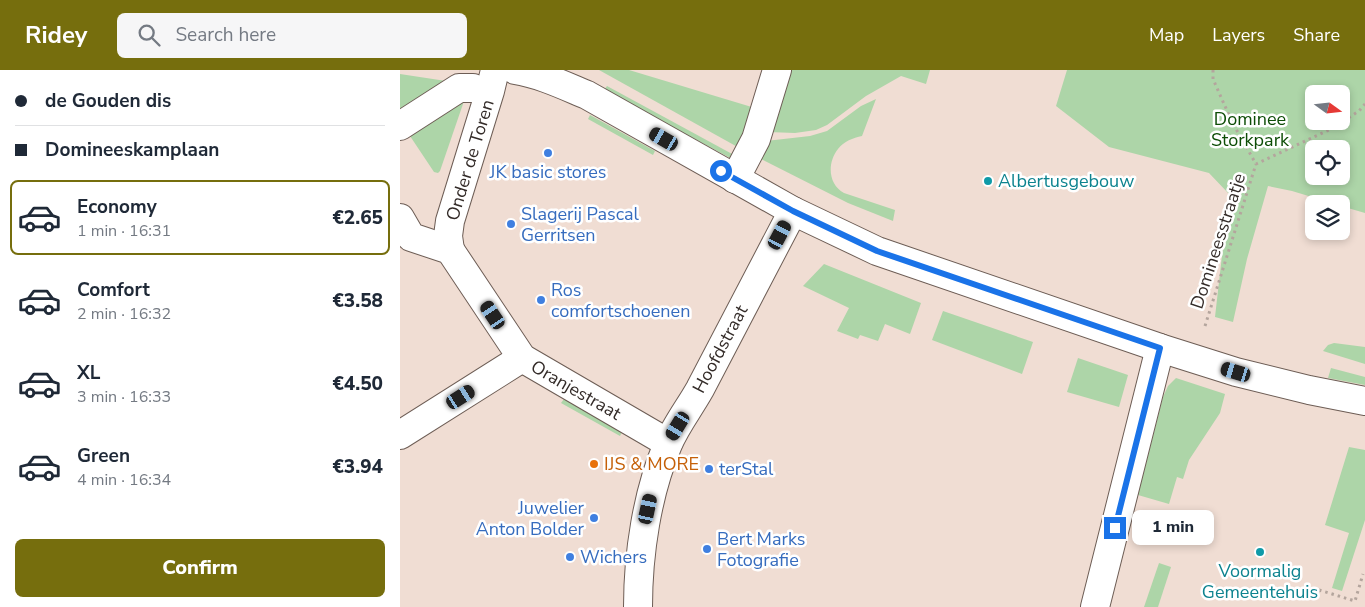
<!DOCTYPE html>
<html lang="en">
<head>
<meta charset="utf-8">
<style>
  body { margin:0; font-family:"Nunito Sans",sans-serif; background:#f6f6f7; color:#1f2937; height:100vh; display:flex; flex-direction:column; font-size:19px; white-space:nowrap }
  * { box-sizing:border-box; margin:0 }
  p { font-size:16px; color:#747a83 }
  .icon { flex:none; width:28px; height:28px; fill:none; stroke:currentColor; stroke-width:2; stroke-linecap:round; stroke-linejoin:round }
  .map { position:relative; flex:1; overflow:hidden }
  .details { display:flex; flex-direction:column; background:#fff; width:400px }
  .details>* { flex:none }
  .hud { display:grid; align-content:center; height:110px; padding:0 15px; background:#fff }
  .needle { width:32px; rotate:105deg }
  .controls { position:absolute; left:905px; top:15px; display:grid; gap:10px }
  .controls a { display:grid; place-items:center; width:45px; height:45px; border-radius:8px; background:#fff; box-shadow:0 2px 8px #0003; font-size:25px }
  .end { position:absolute; width:22px; height:22px; margin:-11px; border:6px solid #1a73e8; background:#fff; box-shadow:0 0 0 2px #fff }
  .from { border-radius:50% }
  .bubble { position:absolute; height:35px; border-radius:8px; background:#fff; box-shadow:0 2px 8px #0003; font-size:16px; font-weight:800; line-height:35px; text-align:center }
  .car { position:absolute; width:15px; height:30px; margin:-15px -8px; border-radius:6px; box-shadow:0 0 4px 1px #0007; background:linear-gradient(#222 24%,#8ab4d8 0 40%,#222 0 76%,#8ab4d8 0 86%,#222 0) }
  .hud b { display:flex; align-items:center; gap:18px; height:48px; font-size:19px }
  .hud b+b { border-top:1px solid #e0e1e3 }
  .hud i { width:12px; height:12px; background:#1f2937 }
  ul { padding:0; list-style:none }
  li { display:flex; align-items:center; gap:15px; height:75px; margin:0 10px 8px; padding:0 5px; border:2px solid transparent; border-radius:8px }
  li div { flex:1 }
  li b { display:block; font-size:19px }
  li em { font-style:normal; font-weight:800 }
  li.on { border-color:#766e0d }
  li>.icon { width:45px; height:45px; stroke-width:1.5 }
  .action { display:flex; gap:10px; margin-top:auto; padding:10px 15px }
  .action a { flex:1; height:58px; border-radius:8px; background:#766e0d; color:#fff; font-size:20px; font-weight:800; line-height:58px; text-align:center }
  header { display:flex; align-items:center; gap:30px; box-sizing:border-box; height:70px; padding:0 25px; background:#766e0d; color:#fff }
  header strong { font-size:24px }
  nav { display:flex; gap:28px; margin-inline-start:auto; font-size:18px }
  .search { width:350px; height:45px; background:#f6f6f7; display:flex; align-items:center; gap:12px; box-sizing:border-box; padding:0 18px; border-radius:8px; color:#747a83; font-size:19px }
  main { display:flex; flex:1; min-height:0 }
  .map>svg:first-child { display:block }
</style>
</head>
<body>
<header>
<strong>Ridey</strong>
<div class="search"><svg class="icon" aria-label="search" viewBox="0 0 24 24"><circle cx="10" cy="10" r="6"/><path d="M15 15l6 6"/></svg>Search here</div>
<nav><a>Map</a><a>Layers</a><a>Share</a></nav>
</header>
<main>
<section class="details">
<div class="hud">
<b><i class="from"></i>de Gouden dis</b>
<b><i></i>Domineeskamplaan</b>
</div>
<ul>
<li class="on"><svg class="icon" aria-label="car" viewBox="0 0 24 24"><path d="M5 17H2v-5l4-1 3-4h7l3 4 3 1v5h-3M9 17h6M6 11h13"/><circle cx="7" cy="17" r="2"/><circle cx="17" cy="17" r="2"/></svg><div><b>Economy</b><p>1 min · 16:31</p></div><em>€2.65</em></li>
<li><svg class="icon" aria-label="car" viewBox="0 0 24 24"><path d="M5 17H2v-5l4-1 3-4h7l3 4 3 1v5h-3M9 17h6M6 11h13"/><circle cx="7" cy="17" r="2"/><circle cx="17" cy="17" r="2"/></svg><div><b>Comfort</b><p>2 min · 16:32</p></div><em>€3.58</em></li>
<li><svg class="icon" aria-label="car" viewBox="0 0 24 24"><path d="M5 17H2v-5l4-1 3-4h7l3 4 3 1v5h-3M9 17h6M6 11h13"/><circle cx="7" cy="17" r="2"/><circle cx="17" cy="17" r="2"/></svg><div><b>XL</b><p>3 min · 16:33</p></div><em>€4.50</em></li>
<li><svg class="icon" aria-label="car" viewBox="0 0 24 24"><path d="M5 17H2v-5l4-1 3-4h7l3 4 3 1v5h-3M9 17h6M6 11h13"/><circle cx="7" cy="17" r="2"/><circle cx="17" cy="17" r="2"/></svg><div><b>Green</b><p>4 min · 16:34</p></div><em>€3.94</em></li>
</ul>
<div class="action"><a>Confirm</a></div>
</section>
<div class="map">
<svg width="965" height="537" viewBox="0 0 965 537">
  <rect width="100%" height="100%" fill="#f0ddd3"/>
  <!-- green -->
  <g fill="#add5a8" fill-rule="evenodd">
    <polygon points="199,0 229,0 355,38 343,80"/>
    <polygon points="387,0 530,0 526,14 501,6 466,26 427,55 416,60 395,63 368,62"/>
    <path d="M667,0H965V143L941,136V134H935L892,121L868,116L847,189L833,252L815,247L829,124L809,103L709,77L656,36ZM914,24H941V51H914ZM914,79H941V106H914Z"/>
    <polygon points="0,4 46,11 0,44"/>
    <polygon points="207,16 334,85 332,89 204,20"/>
    <path d="M476,29L462,66C453,68 444,71 438,79C427,93 428,114 444,123L495,140L493,151L448,133L361,89L366,71L410,66L427,61L461,36Z"/>
    <polygon points="64,31 40,101 38,103 34,102 10,66 10,63"/>
    <polygon points="190,45 255,81 253,85 188,49"/>
    <polygon points="424,194 521,233 510,264 485,254 478,271 460,265 458,269 437,261 449,238 403,216"/>
    <polygon points="543,241 633,272 622,304 532,270"/>
    <polygon points="934,273 965,277 965,294 923,281 928,275"/>
    <polygon points="678,288 728,305 719,337 667,322"/>
    <polygon points="931,298 965,307 965,315 928,308"/>
    <polygon points="776,308 825,324 820,343 789,390 783,409 777,407 769,434 738,425 763,327 768,316"/>
    <polygon points="164,329 222,362 220,366 161,333"/>
    <polygon points="949,377 965,380 965,450 942,521 932,518 949,463 925,455"/>
    <polygon points="759,493 771,497 758,537 744,537"/>
  </g>
  <g fill="none" stroke-linecap="round" stroke-linejoin="round">
    <defs>
      <g id="minor">
        <path d="M115,0C140,4 163,15 187,25L393,141L477,181L760,278L836,302L909,320L965,331"/>
        <polyline points="0,56 59,18 73,18"/>
        <polyline points="335,109 356,69 377,0"/>
        <polyline points="0,148 11,167 50,180 122,288 268,373"/>
        <polyline points="50,180 48,166 50,151 90,21 95,0"/>
        <polyline points="0,365 122,288"/>
        <path d="M238,537C238,484 247,423 268,374C276,355 290,337 300,319C331,259 362,200 393,141"/>
        <polyline points="695,537 760,278"/>
      </g>
    </defs>
    <!-- minor casing -->
    <use href="#minor" stroke="#6d5d55" stroke-width="30"/>
    <!-- path -->
    <g stroke="#b4a59d" stroke-width="3" stroke-dasharray="2.5 4" stroke-linecap="butt">
      <polyline points="813,0 813,9 832,52 856,94 931,59 959,41 965,34"/>
      <polyline points="805,256 856,94"/>
      <polyline points="919,520 955,531 963,504"/>
    </g>
    <!-- minor -->
    <use href="#minor" stroke="#fff" stroke-width="28"/>
  </g>
  <g fill="none" stroke-linecap="round" stroke-linejoin="round">
    <!-- route -->
    <polyline stroke="#1a73e8" stroke-width="6" points="321,101 393,141 477,181 760,278 715,458"/>
  </g>
  <!-- markers -->
  <g fill="#3f7fe0" stroke="#fff" stroke-width="2">
    <circle cx="148" cy="83" r="5"/>
    <circle cx="111" cy="154" r="5"/>
    <circle cx="141" cy="230" r="5"/>
    <circle cx="309" cy="399" r="5"/>
    <circle cx="194" cy="448" r="5"/>
    <circle cx="307" cy="479" r="5"/>
    <circle cx="170" cy="487" r="5"/>
  </g>
  <g fill="#0f9aa8" stroke="#fff" stroke-width="2">
    <circle cx="588" cy="111" r="5"/>
    <circle cx="860" cy="482" r="5"/>
  </g>
  <circle fill="#e8710a" stroke="#fff" stroke-width="2" cx="194" cy="394" r="5"/>
  <g text-anchor="middle" dominant-baseline="central" stroke-width="5" stroke-linejoin="round" paint-order="stroke">
    <!-- park labels -->
    <g font-size="18" fill="#0d4d06" stroke="#fff">
      <text x="850" y="49">Dominee<tspan x="850" dy="21">Storkpark</tspan></text>
    </g>
    <!-- street labels -->
    <g font-size="18" fill="#332b28" stroke="#fff">
      <text transform="translate(70 90) rotate(-73)">Onder de Toren</text>
      <text transform="translate(818 171) rotate(-72)">Domineesstraatje</text>
      <text transform="translate(320 279) rotate(-62)">Hoofdstraat</text>
      <text transform="translate(176 320) rotate(30)">Oranjestraat</text>
    </g>
    <!-- shop labels -->
    <g font-size="18" fill="#366cbe" stroke="#fff" text-anchor="start">
      <text x="148" y="102" text-anchor="middle">JK basic stores</text>
      <text x="121" y="144">Slagerij Pascal<tspan x="121" dy="21">Gerritsen</tspan></text>
      <text x="151" y="220">Ros<tspan x="151" dy="21">comfortschoenen</tspan></text>
      <text x="319" y="399">terStal</text>
      <text x="184" y="438" text-anchor="end">Juwelier<tspan x="184" dy="21">Anton Bolder</tspan></text>
      <text x="317" y="469">Bert Marks<tspan x="317" dy="21">Fotografie</tspan></text>
      <text x="180" y="487">Wichers</text>
    </g>
    <!-- culture labels -->
    <g font-size="18" fill="#0d838f" stroke="#fff" text-anchor="start">
      <text x="598" y="111">Albertusgebouw</text>
      <text x="860" y="501" text-anchor="middle">Voormalig<tspan x="860" dy="21">Gemeentehuis</tspan></text>
    </g>
    <!-- food labels -->
    <g font-size="18" fill="#c56008" stroke="#fff" text-anchor="start">
      <text x="204" y="394">IJS &amp; MORE</text>
    </g>
  </g>
</svg>
<div class="controls">
<a><svg class="needle" viewBox="-14 -14 28 28"><path d="M0-13l5 13h-10z" fill="#e53935"/><path d="M0 13l5-13h-10z" fill="#747a83"/></svg></a>
<a><svg class="icon" aria-label="locate" viewBox="0 0 24 24"><circle cx="12" cy="12" r="6"/><path d="M12 2v4M12 18v4M2 12h4M18 12h4"/></svg></a>
<a><svg class="icon" aria-label="layers" viewBox="0 0 24 24"><path d="M12 4l9 5-9 5-9-5zM3 14l9 5 9-5"/></svg></a>
</div>
<i class="end from" style="left:321px;top:101px"></i>
<i class="end" style="left:715px;top:458px"></i>
<div class="bubble" style="left:732px;top:440px;width:82px">1 min</div>
<i class="car" style="left:264px;top:69px;rotate:300deg"></i>
<i class="car" style="left:380px;top:165px;rotate:28deg"></i>
<i class="car" style="left:93px;top:245px;rotate:326deg"></i>
<i class="car" style="left:836px;top:302px;rotate:287deg"></i>
<i class="car" style="left:61px;top:327px;rotate:58deg"></i>
<i class="car" style="left:278px;top:356px;rotate:211deg"></i>
<i class="car" style="left:248px;top:439px;rotate:12deg"></i>
</div>
</main>
</body>
</html>
